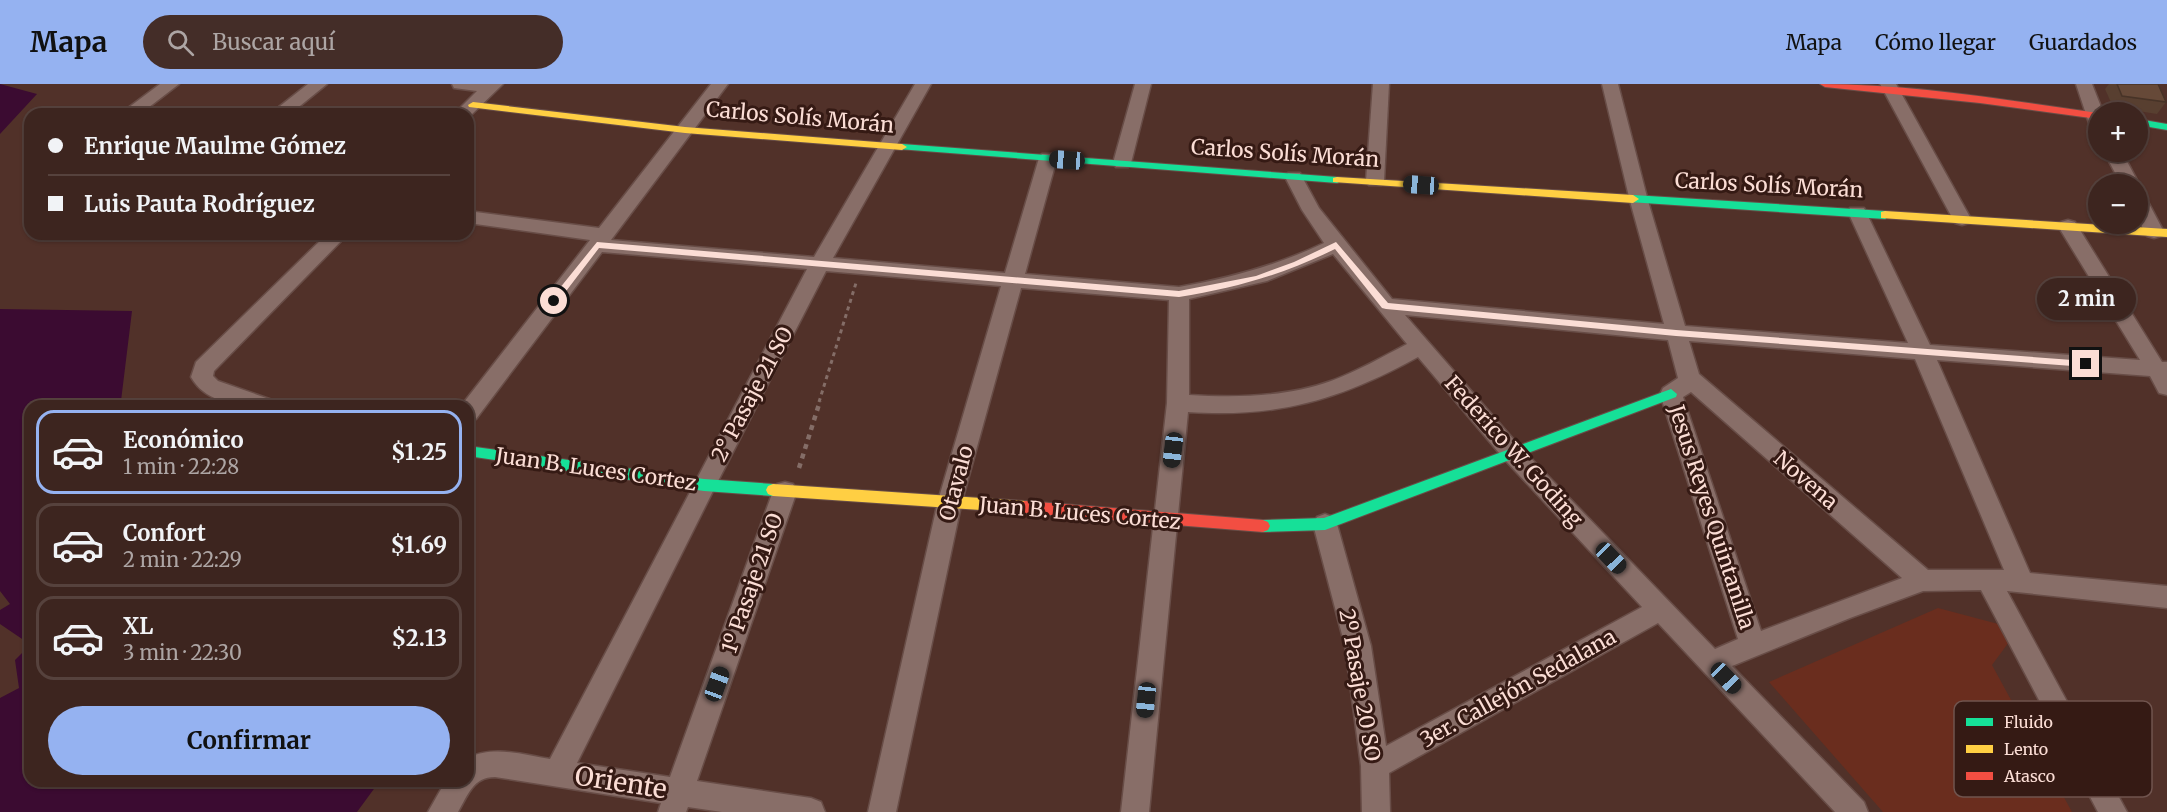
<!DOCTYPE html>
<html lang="es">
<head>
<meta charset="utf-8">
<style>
  body { margin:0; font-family:Merriweather,serif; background:#442d28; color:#f1f3f6; height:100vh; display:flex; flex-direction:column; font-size:22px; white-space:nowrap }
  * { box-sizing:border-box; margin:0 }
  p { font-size:20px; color:#ada5a4 }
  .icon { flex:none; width:33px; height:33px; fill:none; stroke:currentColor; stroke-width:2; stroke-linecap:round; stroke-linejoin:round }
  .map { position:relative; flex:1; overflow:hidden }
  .details { position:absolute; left:24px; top:316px; width:450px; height:387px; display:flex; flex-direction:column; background:#3d251f; border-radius:18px; box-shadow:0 2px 4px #0004,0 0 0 2px #56423d }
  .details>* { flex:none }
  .banner { position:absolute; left:24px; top:24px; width:450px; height:132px; border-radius:18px; box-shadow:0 2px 4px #0004,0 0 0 2px #56423d; display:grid; align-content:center; height:132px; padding:0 24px; background:#3d251f }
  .fabs { position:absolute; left:2088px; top:18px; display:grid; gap:12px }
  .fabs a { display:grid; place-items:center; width:60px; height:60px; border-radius:50%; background:#3d251f; box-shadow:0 2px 4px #0004,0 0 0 2px #56423d; font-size:30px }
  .end { position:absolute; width:27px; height:27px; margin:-14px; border:8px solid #fbddd5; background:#111; box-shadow:0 0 0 3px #111 }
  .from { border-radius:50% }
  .bubble { position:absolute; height:42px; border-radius:21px; background:#3d251f; box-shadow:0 2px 4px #0004,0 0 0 2px #56423d; font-size:20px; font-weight:700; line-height:42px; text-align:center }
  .car { position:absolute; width:18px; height:36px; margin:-18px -9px; border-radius:8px; box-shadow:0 0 4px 2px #0007; background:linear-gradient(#222 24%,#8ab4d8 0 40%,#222 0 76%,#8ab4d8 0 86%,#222 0) }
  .banner b { display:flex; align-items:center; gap:21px; height:57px; font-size:22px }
  .banner b+b { border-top:2px solid #56423d }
  .banner i { width:15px; height:15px; background:#f1f3f6 }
  ul { padding:10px 0 0; list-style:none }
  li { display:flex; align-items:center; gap:18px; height:84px; margin:0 12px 9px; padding:0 12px; border:3px solid #56423d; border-radius:18px }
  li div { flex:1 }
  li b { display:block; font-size:22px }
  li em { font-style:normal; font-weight:700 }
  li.selected { border-color:#95b2f1 }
  li>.icon { width:54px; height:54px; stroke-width:1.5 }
  .cta { display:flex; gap:12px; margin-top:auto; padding:12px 24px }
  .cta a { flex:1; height:69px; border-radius:36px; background:#95b2f1; color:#111; font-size:24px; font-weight:700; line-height:69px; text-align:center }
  header { display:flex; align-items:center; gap:36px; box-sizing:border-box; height:84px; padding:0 30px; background:#95b2f1; color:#111 }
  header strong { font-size:28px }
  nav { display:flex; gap:33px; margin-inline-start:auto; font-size:21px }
  .search { width:420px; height:54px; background:#442d28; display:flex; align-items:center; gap:15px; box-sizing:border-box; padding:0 21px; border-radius:33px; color:#ada5a4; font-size:22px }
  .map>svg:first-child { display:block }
</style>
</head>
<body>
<header>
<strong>Mapa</strong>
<div class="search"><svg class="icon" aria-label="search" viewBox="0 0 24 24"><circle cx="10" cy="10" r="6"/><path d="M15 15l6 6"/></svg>Buscar aquí</div>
<nav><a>Mapa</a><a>Cómo llegar</a><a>Guardados</a></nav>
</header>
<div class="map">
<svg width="2167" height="728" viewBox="0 0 2167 728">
  <rect width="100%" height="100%" fill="#513129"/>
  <!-- built -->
  <polygon fill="#6a2d1e" points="1938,524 2002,541 2009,558 1992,581 2072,728 1883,728 1769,598"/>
  <!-- water -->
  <g fill="#3b0b31">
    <polygon points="0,0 37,10 0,50"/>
    <polygon points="0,225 132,227 121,317 129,322 30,322 30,698 379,698 357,728 0,728 0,614 19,604 15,576 24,567 28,559 0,540 0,526 10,520 0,507"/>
  </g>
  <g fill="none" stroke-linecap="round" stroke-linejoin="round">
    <defs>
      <g id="street">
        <polygon points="160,0 179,0 140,30 120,30"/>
        <polygon points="308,0 327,0 290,30 270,30"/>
        <polygon points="452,0 503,0 468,34 468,30 454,30 477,7 454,4"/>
        <path d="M711,0H728L611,156L814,173L915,0H931L833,174L1005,189L1039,74L1042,70H1054L1057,74L1025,190L1179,203C1230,194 1278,181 1324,159L1302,126L1285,93L1288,89H1300L1319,124L1392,215L1664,240L1630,117L1602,0H1618L1648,117L1685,242L1908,259L1848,128L1850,124H1864L1866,128L1930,261L2140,276L2058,142L2061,138L2068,136L2075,138L2162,278H2167V311L2159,309L2150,292L1937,276L2030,489L2167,502V524L2007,507L2127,728H2098L1981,506L1923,507L1850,534L1732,582L1864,718L1868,728H1835L1658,539L1389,689L1390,728H1362L1361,682L1345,562L1313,440L1317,433L1325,430L1333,433L1337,440L1371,562L1386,662L1642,523L1505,376L1418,273C1340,316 1277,334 1188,328L1149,728H1121L1167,319L1169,216L1021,204L962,417L896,728H868L938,417L1001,202L826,187L716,401L577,679L670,693L773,407L777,400L785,398L793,400L797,407L697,697L811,714L821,718L825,728H722L688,723L686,728H658L661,719L495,693C473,693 468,711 458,728H428L445,698H468V674C493,661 524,671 550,675L807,185L602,168L476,335L468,337V322H461L590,156L468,139V127L599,144ZM1333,170L1407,260C1382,273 1358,287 1331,297C1287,313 1236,314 1189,311V215L1267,197ZM1405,231L1668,256L1678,294L1663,304L1660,310L1738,555L1715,565L1521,364ZM1689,257L1915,275L2004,486H1928L1699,290ZM1691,308L1902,494L1761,547L1683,313Z"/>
        <polygon points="1135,0 1151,0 1131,79 1128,83 1116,83 1113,79"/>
        <polygon points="1373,0 1389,0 1384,97 1381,101 1369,101 1366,97"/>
        <polygon points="1880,0 1896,0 1971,135 1969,139 1962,141 1955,139"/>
        <polygon points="2076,0 2092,0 2103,28 2098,28 2098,44 2092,43 2089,39"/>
        <polygon points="2104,68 2122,68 2139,100 2138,103 2138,100 2121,100"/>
        <path d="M2138,110L2145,112L2147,116L2164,148L2161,152L2154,154L2147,152C2138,138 2136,126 2138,110Z"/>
        <path d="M106,150H127C122,157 116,158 108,155Z"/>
        <path d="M327,150H348L214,287L213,292L218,297L272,316L275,322C245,322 207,322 191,293L196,278Z"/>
      </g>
      <g id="fast">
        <polygon points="2138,35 2167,40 2167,46 2138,41"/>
        <polygon points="902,60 1337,93 1343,96 1337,99 898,65 898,61"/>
        <polygon points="1633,111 1885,127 1891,131 1885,135 1629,118 1629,112"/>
        <polygon points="1671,305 1677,310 1676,313 1325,446 1263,448 1258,446 1256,442 1258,438 1263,436 1324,434"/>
        <polygon points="468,362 704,395 773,400 778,402 780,406 778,410 773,412 704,407 468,372"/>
      </g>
      <g id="slow">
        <polygon points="473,18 685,43 902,60 907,63 902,66 685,49 469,23 468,21"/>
        <polygon points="1337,93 1633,111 1639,115 1633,119 1333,98 1333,94"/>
        <polygon points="1885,127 2167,145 2167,153 1881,134 1881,128"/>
        <polygon points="773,400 1025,417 1030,419 1032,423 1030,427 1025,429 773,412 768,410 766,406 768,402"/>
      </g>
      <g id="jam">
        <path d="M1820,0C1913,0 2006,16 2098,29V35L1980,19L1825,3Z"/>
        <polygon points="1025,417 1263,436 1268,438 1270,442 1268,446 1263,448 1025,429 1020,427 1018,423 1020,419"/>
      </g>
    </defs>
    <!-- street casing -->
    <use href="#street" stroke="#684d47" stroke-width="3"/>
    <!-- fast casing -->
    <use href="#fast" stroke="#684d47" stroke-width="2"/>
    <!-- slow casing -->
    <use href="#slow" stroke="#684d47" stroke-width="2"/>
    <!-- jam casing -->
    <use href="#jam" stroke="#684d47" stroke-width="2"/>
    <!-- path-far1 -->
    <polyline stroke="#846d67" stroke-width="3" stroke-dasharray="4 4" stroke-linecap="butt" points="819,318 856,199"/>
    <!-- path -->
    <polyline stroke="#846d67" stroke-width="4.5" stroke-dasharray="5 5" stroke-linecap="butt" points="799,384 820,317"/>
    <!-- street -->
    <use href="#street" fill="#886e68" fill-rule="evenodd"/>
    <!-- fast -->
    <use href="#fast" fill="#16e098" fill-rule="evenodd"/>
    <!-- slow -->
    <use href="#slow" fill="#ffcf43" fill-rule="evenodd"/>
    <!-- jam -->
    <use href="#jam" fill="#f24e42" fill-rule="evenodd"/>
  </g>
  <!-- wall -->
  <polygon fill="#583f30" points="2109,0 2158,0 2166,18 2157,30 2113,23 2105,5"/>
  <!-- building -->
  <polygon fill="#664938" stroke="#473327" stroke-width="1.5" points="2117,0 2158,0 2166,18 2122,12"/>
  <!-- route -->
  <path fill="#fbddd5" d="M597,158L1179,207L1256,192L1294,178L1336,158L1388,219L1676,246L2086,277L2090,280L2086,283L1676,252L1386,225L1382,224L1335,165C1285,190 1235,204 1179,213L599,164L557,219H551V215Z"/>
  <g text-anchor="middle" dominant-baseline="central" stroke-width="6" stroke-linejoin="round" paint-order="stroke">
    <!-- street labels -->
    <g font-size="21" fill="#fbddd5" stroke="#351a14">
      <text transform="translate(800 33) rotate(5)">Carlos Solís Morán</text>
      <text transform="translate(1285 69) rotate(4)">Carlos Solís Morán</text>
      <text transform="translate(1769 101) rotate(3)">Carlos Solís Morán</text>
      <text transform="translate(752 310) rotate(-62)">2° Pasaje 21 SO</text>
      <text transform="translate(1514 367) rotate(48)">Federico W. Goding</text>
      <text transform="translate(596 385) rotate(8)">Juan B. Luces Cortez</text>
      <text transform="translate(1806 396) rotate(41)">Novena</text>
      <text transform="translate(956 399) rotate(-75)">Otavalo</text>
      <text transform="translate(1080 429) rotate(5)">Juan B. Luces Cortez</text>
      <text transform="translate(1712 433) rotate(72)">Jesus Reyes Quintanilla</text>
      <text transform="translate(752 499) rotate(-71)">1º Pasaje 21 SO</text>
      <text transform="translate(1360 601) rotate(80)">2º Pasaje 20 SO</text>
      <text transform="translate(1518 604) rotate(-29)">3er. Callejón Sedalana</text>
    </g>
    <!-- near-street labels -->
    <g font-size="26" fill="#fbddd5" stroke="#351a14">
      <text transform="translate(621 698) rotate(9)">Oriente</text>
    </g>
  </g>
  <!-- legend -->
  <rect x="1954" y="617" width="198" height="96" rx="9" fill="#351a14" stroke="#70544e" stroke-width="1.5"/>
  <rect x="1966" y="634" width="27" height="8" fill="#16e098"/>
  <rect x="1966" y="661" width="27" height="8" fill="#ffcf43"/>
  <rect x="1966" y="688" width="27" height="8" fill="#f24e42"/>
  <g font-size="16" fill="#fbddd5">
    <text x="2004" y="644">Fluido</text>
    <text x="2004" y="671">Lento</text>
    <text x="2004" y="698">Atasco</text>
  </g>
</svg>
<div class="fabs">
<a>+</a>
<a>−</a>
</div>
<i class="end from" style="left:554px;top:217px"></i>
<i class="end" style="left:2086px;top:280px"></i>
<div class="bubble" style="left:2037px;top:194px;width:99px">2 min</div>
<i class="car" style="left:1067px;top:76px;rotate:274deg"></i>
<i class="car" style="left:1421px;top:101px;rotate:274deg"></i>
<i class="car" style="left:1173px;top:366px;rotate:187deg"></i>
<i class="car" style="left:1611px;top:474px;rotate:136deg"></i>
<i class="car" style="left:1726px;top:594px;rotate:136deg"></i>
<i class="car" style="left:717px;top:600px;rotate:20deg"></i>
<i class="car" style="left:1146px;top:616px;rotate:186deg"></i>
<div class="banner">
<b><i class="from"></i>Enrique Maulme Gómez</b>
<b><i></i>Luis Pauta Rodríguez</b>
</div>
<section class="details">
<ul>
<li class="selected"><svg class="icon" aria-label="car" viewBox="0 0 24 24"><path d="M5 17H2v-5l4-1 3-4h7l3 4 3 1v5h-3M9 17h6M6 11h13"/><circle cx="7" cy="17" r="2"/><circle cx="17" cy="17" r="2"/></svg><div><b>Económico</b><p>1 min · 22:28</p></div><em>$1.25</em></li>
<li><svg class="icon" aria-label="car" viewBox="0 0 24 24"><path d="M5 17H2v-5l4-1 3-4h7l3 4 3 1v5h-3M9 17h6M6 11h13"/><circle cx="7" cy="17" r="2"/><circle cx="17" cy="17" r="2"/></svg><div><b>Confort</b><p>2 min · 22:29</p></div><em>$1.69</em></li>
<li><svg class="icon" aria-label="car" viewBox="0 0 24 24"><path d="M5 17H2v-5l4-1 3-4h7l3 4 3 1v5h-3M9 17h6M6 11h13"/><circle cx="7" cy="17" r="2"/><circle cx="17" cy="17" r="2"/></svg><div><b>XL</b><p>3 min · 22:30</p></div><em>$2.13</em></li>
</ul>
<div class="cta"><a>Confirmar</a></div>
</section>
</div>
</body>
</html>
